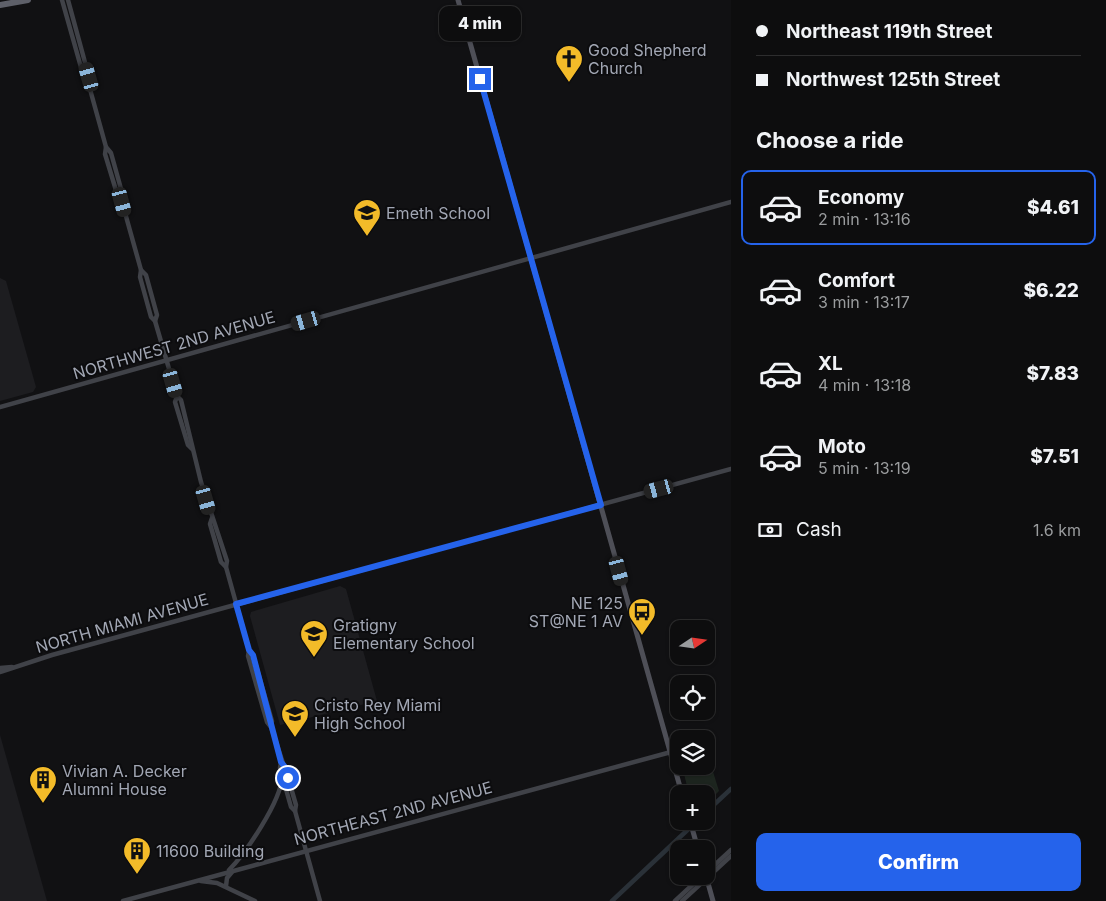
<!DOCTYPE html>
<html lang="en">
<head>
<meta charset="utf-8">
<style>
  body { margin:0; font-family:Inter,sans-serif; background:#161617; color:#f1f3f6; height:100vh; display:flex; flex-direction:column; font-size:19px; white-space:nowrap }
  * { box-sizing:border-box; margin:0 }
  p { font-size:16px; color:#9a9c9e }
  .icon { flex:none; width:28px; height:28px; fill:none; stroke:currentColor; stroke-width:2; stroke-linecap:round; stroke-linejoin:round }
  .map { position:relative; flex:1; overflow:hidden }
  .side { display:flex; flex-direction:column; background:#0d0d0e; width:375px }
  .side>* { flex:none }
  .hud { display:grid; align-content:center; height:110px; padding:0 25px; background:#0d0d0e }
  .needle { width:32px; rotate:77deg }
  .buttons { position:absolute; left:670px; top:620px; display:grid; gap:10px }
  .buttons a { display:grid; place-items:center; width:45px; height:45px; border-radius:10px; background:#0d0d0e; box-shadow:0 1px 4px #0004,0 0 0 1px #2d2d2e; font-size:25px }
  .end { position:absolute; width:22px; height:22px; margin:-11px; border:6px solid #2563eb; background:#fff; box-shadow:0 0 0 2px #fff }
  .from { border-radius:50% }
  .bubble { position:absolute; height:35px; border-radius:10px; background:#0d0d0e; box-shadow:0 1px 4px #0004,0 0 0 1px #2d2d2e; font-size:16px; font-weight:800; line-height:35px; text-align:center }
  .car { position:absolute; width:15px; height:30px; margin:-15px -8px; border-radius:6px; box-shadow:0 0 4px 1px #0007; background:linear-gradient(#222 24%,#8ab4d8 0 40%,#222 0 76%,#8ab4d8 0 86%,#222 0) }
  .hud b { display:flex; align-items:center; gap:18px; height:48px; font-size:19px }
  .hud b+b { border-top:1px solid #2d2d2e }
  .hud i { width:12px; height:12px; background:#f1f3f6 }
  ul { padding:0; list-style:none }
  li { display:flex; align-items:center; gap:15px; height:75px; margin:0 10px 8px; padding:0 15px; border:2px solid transparent; border-radius:10px }
  li div { flex:1 }
  li b { display:block; font-size:19px }
  li em { font-style:normal; font-weight:800 }
  li.selected { border-color:#2563eb }
  li>.icon { width:45px; height:45px; stroke-width:1.5 }
  h2 { padding:0 25px; font-size:22px; line-height:60px }
  .pay { display:flex; align-items:center; gap:12px; height:55px; padding:0 25px; font-size:19px }
  .pay p { margin-inline-start:auto }
  .button { display:flex; gap:10px; margin-top:auto; padding:10px 25px }
  .button a { flex:1; height:58px; border-radius:10px; background:#2563eb; color:#fff; font-size:20px; font-weight:800; line-height:58px; text-align:center }
  main { display:flex; flex:1; min-height:0 }
  .map>svg:first-child { display:block }
</style>
</head>
<body>
<main>
<div class="map">
<svg width="731" height="901" viewBox="0 0 731 901">
  <rect width="100%" height="100%" fill="#111113"/>
  <!-- built -->
  <g fill="#1d1d20">
    <polygon points="0,278 6,281 36,387 33,392 0,401"/>
    <polygon points="340,586 346,589 377,701 280,725 250,616 251,612"/>
    <polygon points="0,735 47,901 0,901"/>
  </g>
  <!-- green -->
  <polygon fill="#1d251f" points="706,749 719,791 706,804 706,794 689,794 682,766 706,766"/>
  <g fill="none" stroke-linecap="round" stroke-linejoin="round">
    <!-- canal -->
    <g stroke="#2a3138" stroke-width="4.5">
      <polyline points="706,812 731,789"/>
      <polyline points="612,901 697,821"/>
    </g>
    <!-- secondary -->
    <g stroke="#404248" stroke-width="4.5">
      <polyline points="62,0 84,78 88,82"/>
      <polyline points="68,0 89,77 88,82 106,147 111,153 123,196 122,202 141,270 140,277 151,317 155,321"/>
      <polyline points="106,147 105,154 118,197 122,202"/>
      <polyline points="141,270 146,275 157,315 155,321 177,396 175,402 188,445 192,449"/>
      <polyline points="177,396 181,400 201,482 227,561 226,567 249,650 248,656 267,722 271,727"/>
      <polyline points="0,407 731,202"/>
      <polyline points="212,518 210,524 221,562 226,567"/>
      <polyline points="249,650 253,655 272,721 271,727 289,781 296,805 295,811 320,901"/>
      <polyline points="0,668 12,667"/>
      <polyline points="0,672 52,655 731,469"/>
      <polyline points="281,762 280,768 291,807 295,811"/>
      <path d="M229,870C246,853 281,801 282,777"/>
      <polyline points="706,873 731,850"/>
      <polyline points="201,881 217,883 255,901"/>
      <polyline points="226,886 227,878 232,872"/>
      <polyline points="123,901 671,752"/>
      <polyline points="675,901 702,876"/>
      <polyline points="682,901 731,856"/>
    </g>
    <!-- primary -->
    <g stroke="#4e4f57" stroke-width="5">
      <polyline points="458,0 682,794"/>
      <polyline points="690,821 698,849"/>
      <polyline points="706,876 713,901"/>
    </g>
    <!-- highway -->
    <polyline stroke="#5e6069" stroke-width="6" points="0,5 28,0"/>
  </g>
  <g fill="none" stroke-linecap="round" stroke-linejoin="round">
    <!-- route -->
    <polyline stroke="#2563eb" stroke-width="6" points="288,778 285,767 281,762 253,655 249,650 236,604 601,505 480,79"/>
  </g>
  <!-- icons -->
  <defs>
    <symbol id="church-pin" viewBox="-11 -11 22 30"><path d="M0 17L-7.5 6A9.5 9.5 0 1 1 7.5 6Z" fill="#f3bb29" stroke="#0c0c0e"/><path d="M-1.2-6h2.4v3.5h3.3v2.4h-3.3V6h-2.4V-.1h-3.3v-2.4h3.3Z" fill="#111"/></symbol>
    <symbol id="school-pin" viewBox="-11 -11 22 30"><path d="M0 17L-7.5 6A9.5 9.5 0 1 1 7.5 6Z" fill="#f3bb29" stroke="#0c0c0e"/><path d="M0-5L7-2L0 1L-7-2ZM-4 1L0 2.5L4 1V4Q0 6-4 4Z" fill="#111"/></symbol>
    <symbol id="bus-pin" viewBox="-11 -11 22 30"><path d="M0 17L-7.5 6A9.5 9.5 0 1 1 7.5 6Z" fill="#f3bb29" stroke="#0c0c0e"/><path d="M-5-6H5V4H4V6H2V4H-2V6H-4V4H-5ZM-3.5-4V0h7V-4ZM-3.5 1.2v1.5H-2V1.2ZM2 1.2v1.5H3.5V1.2Z" fill="#111"/></symbol>
    <symbol id="building-pin" viewBox="-11 -11 22 30"><path d="M0 17L-7.5 6A9.5 9.5 0 1 1 7.5 6Z" fill="#f3bb29" stroke="#0c0c0e"/><path d="M-4-6H4V6H1V3H-1V6H-4ZM-2.5-4.3h1.7v1.8h-1.7ZM.8-4.3h1.7v1.8H.8ZM-2.5-1h1.7V.8h-1.7ZM.8-1h1.7V.8H.8Z" fill="#111"/></symbol>
  </defs>
  <g fill-rule="evenodd">
    <use href="#church-pin" x="553" y="43" width="32" height="43"/>
    <use href="#school-pin" x="351" y="197" width="32" height="43"/>
    <use href="#bus-pin" x="626" y="596" width="32" height="43"/>
    <use href="#school-pin" x="298" y="618" width="32" height="43"/>
    <use href="#school-pin" x="279" y="698" width="32" height="43"/>
    <use href="#building-pin" x="27" y="764" width="32" height="43"/>
    <use href="#building-pin" x="121" y="835" width="32" height="43"/>
  </g>
  <g text-anchor="middle" dominant-baseline="central" stroke-width="4" stroke-linejoin="round" paint-order="stroke">
    <!-- poi labels -->
    <g font-size="16" fill="#a2a7b4" stroke="#0c0c0e" text-anchor="start">
      <text x="588" y="50">Good Shepherd<tspan x="588" dy="18">Church</tspan></text>
      <text x="386" y="213">Emeth School</text>
      <text x="623" y="603" text-anchor="end">NE 125<tspan x="623" dy="18">ST@NE 1 AV</tspan></text>
      <text x="333" y="625">Gratigny<tspan x="333" dy="18">Elementary School</tspan></text>
      <text x="314" y="705">Cristo Rey Miami<tspan x="314" dy="18">High School</tspan></text>
      <text x="62" y="771">Vivian A. Decker<tspan x="62" dy="18">Alumni House</tspan></text>
      <text x="156" y="851">11600 Building</text>
    </g>
    <!-- street labels -->
    <g font-size="16" fill="#a2a7b4" stroke="#0c0c0e">
      <text transform="translate(174 345) rotate(-16)">NORTHWEST 2ND AVENUE</text>
      <text transform="translate(122 623) rotate(-16)">NORTH MIAMI AVENUE</text>
      <text transform="translate(393 813) rotate(-15)">NORTHEAST 2ND AVENUE</text>
    </g>
  </g>
</svg>
<div class="buttons">
<a><svg class="needle" viewBox="-14 -14 28 28"><path d="M0-13l5 13h-10z" fill="#e53935"/><path d="M0 13l5-13h-10z" fill="#9a9c9e"/></svg></a>
<a><svg class="icon" aria-label="locate" viewBox="0 0 24 24"><circle cx="12" cy="12" r="6"/><path d="M12 2v4M12 18v4M2 12h4M18 12h4"/></svg></a>
<a><svg class="icon" aria-label="layers" viewBox="0 0 24 24"><path d="M12 4l9 5-9 5-9-5zM3 14l9 5 9-5"/></svg></a>
<a>+</a>
<a>−</a>
</div>
<i class="end from" style="left:288px;top:778px"></i>
<i class="end" style="left:480px;top:79px"></i>
<div class="bubble" style="left:439px;top:6px;width:82px">4 min</div>
<i class="car" style="left:89px;top:77px;rotate:344deg"></i>
<i class="car" style="left:122px;top:202px;rotate:165deg"></i>
<i class="car" style="left:306px;top:321px;rotate:254deg"></i>
<i class="car" style="left:173px;top:383px;rotate:164deg"></i>
<i class="car" style="left:659px;top:489px;rotate:255deg"></i>
<i class="car" style="left:206px;top:500px;rotate:164deg"></i>
<i class="car" style="left:619px;top:571px;rotate:165deg"></i>
</div>
<section class="side">
<div class="hud">
<b><i class="from"></i>Northeast 119th Street</b>
<b><i></i>Northwest 125th Street</b>
</div>
<h2>Choose a ride</h2>
<ul>
<li class="selected"><svg class="icon" aria-label="car" viewBox="0 0 24 24"><path d="M5 17H2v-5l4-1 3-4h7l3 4 3 1v5h-3M9 17h6M6 11h13"/><circle cx="7" cy="17" r="2"/><circle cx="17" cy="17" r="2"/></svg><div><b>Economy</b><p>2 min · 13:16</p></div><em>$4.61</em></li>
<li><svg class="icon" aria-label="car" viewBox="0 0 24 24"><path d="M5 17H2v-5l4-1 3-4h7l3 4 3 1v5h-3M9 17h6M6 11h13"/><circle cx="7" cy="17" r="2"/><circle cx="17" cy="17" r="2"/></svg><div><b>Comfort</b><p>3 min · 13:17</p></div><em>$6.22</em></li>
<li><svg class="icon" aria-label="car" viewBox="0 0 24 24"><path d="M5 17H2v-5l4-1 3-4h7l3 4 3 1v5h-3M9 17h6M6 11h13"/><circle cx="7" cy="17" r="2"/><circle cx="17" cy="17" r="2"/></svg><div><b>XL</b><p>4 min · 13:18</p></div><em>$7.83</em></li>
<li><svg class="icon" aria-label="car" viewBox="0 0 24 24"><path d="M5 17H2v-5l4-1 3-4h7l3 4 3 1v5h-3M9 17h6M6 11h13"/><circle cx="7" cy="17" r="2"/><circle cx="17" cy="17" r="2"/></svg><div><b>Moto</b><p>5 min · 13:19</p></div><em>$7.51</em></li>
</ul>
<div class="pay"><svg class="icon" aria-label="cash" viewBox="0 0 24 24"><path d="M3 7h18v10H3z"/><circle cx="12" cy="12" r="2"/></svg>Cash<p>1.6 km</p></div>
<div class="button"><a>Confirm</a></div>
</section>
</main>
</body>
</html>
